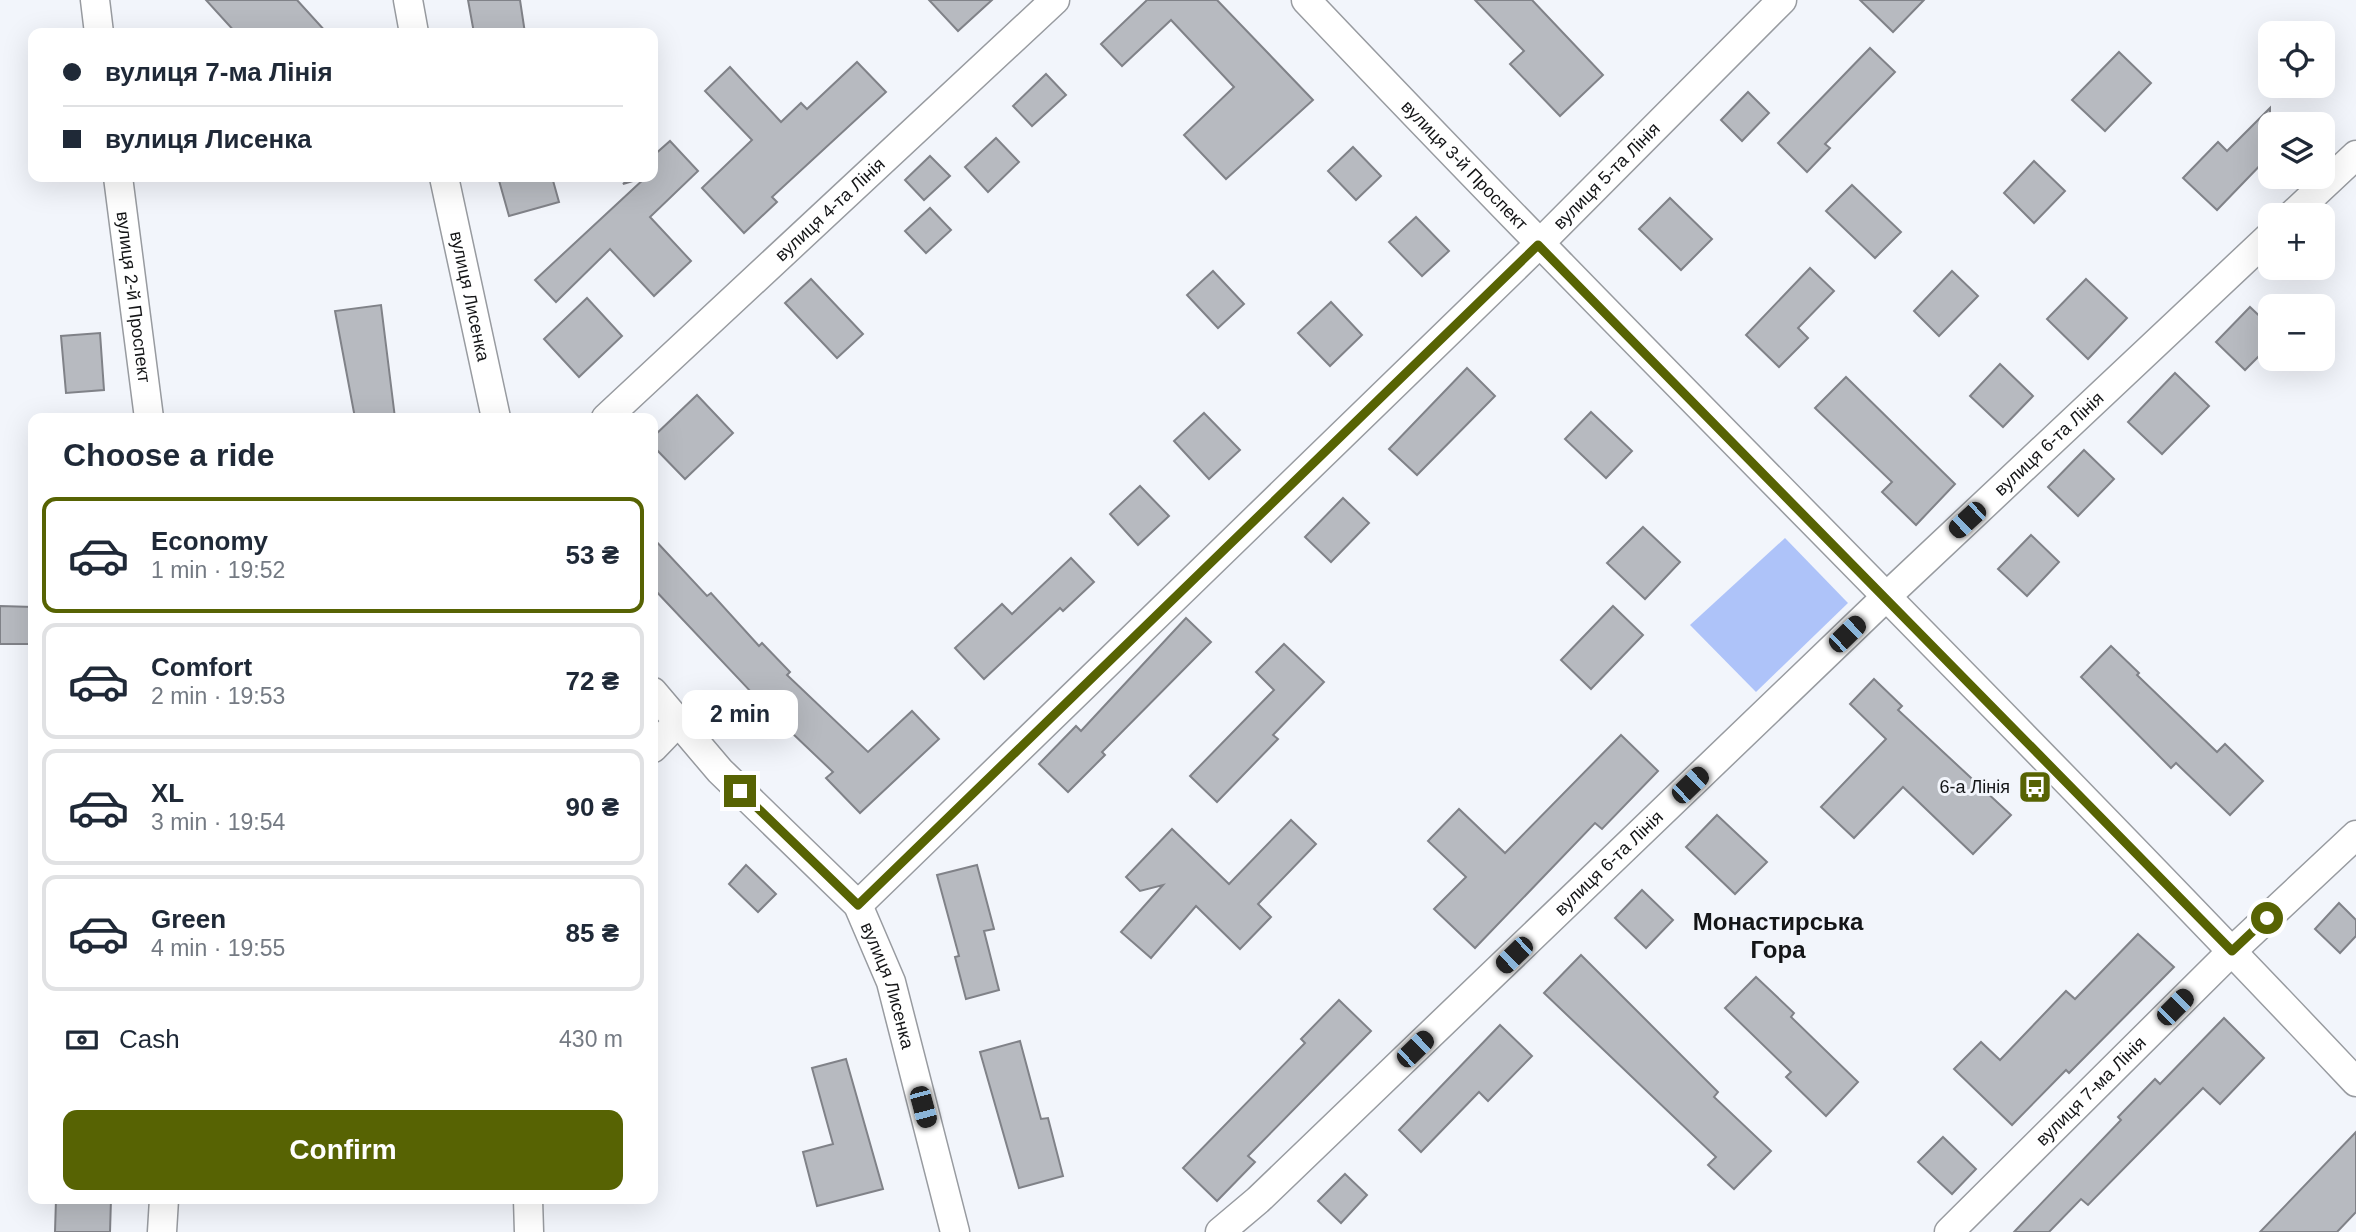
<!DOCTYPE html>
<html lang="en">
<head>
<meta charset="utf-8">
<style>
  body { margin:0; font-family:Helvetica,sans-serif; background:#f6f6f7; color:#1f2937; height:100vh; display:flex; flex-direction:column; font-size:26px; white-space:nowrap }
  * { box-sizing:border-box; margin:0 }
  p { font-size:23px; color:#747a83 }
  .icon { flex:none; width:38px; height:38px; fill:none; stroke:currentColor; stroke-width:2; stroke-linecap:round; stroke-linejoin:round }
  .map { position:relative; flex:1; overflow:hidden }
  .sheet { position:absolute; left:28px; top:413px; width:630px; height:791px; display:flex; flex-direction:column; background:#fff; border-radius:14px; box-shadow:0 7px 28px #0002 }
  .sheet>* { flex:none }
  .top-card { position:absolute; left:28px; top:28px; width:630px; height:154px; border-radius:14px; box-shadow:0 7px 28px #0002; display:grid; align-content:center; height:154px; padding:0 35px; background:#fff }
  .tools { position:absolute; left:2258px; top:21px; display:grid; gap:14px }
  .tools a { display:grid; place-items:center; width:77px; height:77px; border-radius:14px; background:#fff; box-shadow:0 7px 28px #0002; font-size:35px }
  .end { position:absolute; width:32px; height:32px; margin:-16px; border:9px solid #576303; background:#fff; box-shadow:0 0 0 4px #fff }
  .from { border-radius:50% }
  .bubble { position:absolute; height:49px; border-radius:14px; background:#fff; box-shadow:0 7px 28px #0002; font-size:23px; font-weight:700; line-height:49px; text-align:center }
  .car { position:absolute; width:21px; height:42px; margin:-21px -10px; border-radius:9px; box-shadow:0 0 5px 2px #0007; background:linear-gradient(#222 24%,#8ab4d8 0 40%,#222 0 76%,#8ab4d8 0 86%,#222 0) }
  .top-card b { display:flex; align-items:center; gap:24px; height:66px; font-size:26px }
  .top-card b+b { border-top:2px solid #e0e1e3 }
  .top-card i { width:18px; height:18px; background:#1f2937 }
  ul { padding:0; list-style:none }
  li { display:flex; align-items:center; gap:21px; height:116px; margin:0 14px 10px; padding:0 21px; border:4px solid #e0e1e3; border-radius:14px }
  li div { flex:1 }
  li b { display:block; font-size:26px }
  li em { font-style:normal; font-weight:700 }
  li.current { border-color:#576303 }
  li>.icon { width:63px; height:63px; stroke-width:1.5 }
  h2 { padding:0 35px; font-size:32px; line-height:84px }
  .pay { display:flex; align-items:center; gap:18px; height:77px; padding:0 35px; font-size:26px }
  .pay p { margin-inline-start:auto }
  .cta { display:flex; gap:14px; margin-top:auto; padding:14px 35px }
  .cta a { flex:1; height:80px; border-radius:14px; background:#576303; color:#fff; font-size:28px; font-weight:700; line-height:80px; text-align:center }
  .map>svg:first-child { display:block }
</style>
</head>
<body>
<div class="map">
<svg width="2356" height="1232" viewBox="0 0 2356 1232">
  <rect width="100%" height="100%" fill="#f2f5fb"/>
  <!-- green -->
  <polygon fill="#aec3f9" points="1785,538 1848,603 1756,692 1690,625"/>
  <!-- building -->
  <g fill="#b7bac0" stroke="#808288" stroke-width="2">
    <polygon points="206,0 297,0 327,33 236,33"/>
    <polygon points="468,0 520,0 525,33 474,33"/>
    <polygon points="929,0 992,0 958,31"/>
    <polygon points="1147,0 1217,0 1313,100 1226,179 1184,135 1234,87 1171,20 1122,66 1101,44"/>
    <polygon points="1475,0 1532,0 1603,75 1560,116 1510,64 1524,51"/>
    <polygon points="1860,0 1924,0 1893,32"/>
    <polygon points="1870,48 1895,72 1825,144 1830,148 1807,172 1778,143"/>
    <polygon points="2119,52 2151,83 2105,131 2072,100"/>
    <polygon points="857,62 886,92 772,197 777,202 744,233 702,188 752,140 705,91 730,67 781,122 801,103 807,109"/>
    <polygon points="1046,74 1066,95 1032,126 1013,106"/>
    <polygon points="1748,92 1769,113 1742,141 1721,120"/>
    <polygon points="2270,108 2270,155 2217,210 2183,178 2218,142 2227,151"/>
    <polygon points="996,138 1019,162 988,192 965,167"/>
    <polygon points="670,141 698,171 650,217 691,261 654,296 610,249 556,302 535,280 646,177 623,184 631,177 653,177 653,156"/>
    <polygon points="1353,147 1381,176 1356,200 1328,171"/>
    <polygon points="930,156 950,176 924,200 905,180"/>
    <polygon points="2034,161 2065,191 2034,223 2004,193"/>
    <polygon points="498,177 552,177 559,202 509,216"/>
    <polygon points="1852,185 1901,232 1875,258 1826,211"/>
    <polygon points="1670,198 1712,239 1681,270 1639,229"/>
    <polygon points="930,208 951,230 926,253 905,231"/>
    <polygon points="1416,217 1449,251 1422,276 1389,242"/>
    <polygon points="1810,268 1834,291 1798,328 1808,338 1779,367 1746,335"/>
    <polygon points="1213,271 1244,304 1218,328 1187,295"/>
    <polygon points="1952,271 1978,296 1939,336 1914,311"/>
    <polygon points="811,279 863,334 837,358 785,303"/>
    <polygon points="2086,279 2127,318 2088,359 2047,319"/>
    <polygon points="587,298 622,336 579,377 544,339"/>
    <polygon points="1331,302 1362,335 1330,366 1298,333"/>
    <polygon points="381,305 395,418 355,418 335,311"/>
    <polygon points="2250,307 2270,326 2270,345 2245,370 2216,342"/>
    <polygon points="100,333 104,390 66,393 61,336"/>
    <polygon points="2000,364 2033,396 2003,427 1970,396"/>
    <polygon points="1467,368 1495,396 1417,475 1389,449"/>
    <polygon points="2175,373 2209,406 2162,454 2128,422"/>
    <polygon points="1846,377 1955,484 1916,525 1882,492 1892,482 1815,408"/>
    <polygon points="697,395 733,433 685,479 653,446 653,437"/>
    <polygon points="1591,412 1632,451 1606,478 1565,439"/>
    <polygon points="1204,413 1240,450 1209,479 1174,441"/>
    <polygon points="2084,450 2114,479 2078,516 2048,487"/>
    <polygon points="1140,486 1169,516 1138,545 1110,514"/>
    <polygon points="1343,498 1369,523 1331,562 1305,537"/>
    <polygon points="1643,527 1680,562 1645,599 1607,563"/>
    <polygon points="2031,535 2059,562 2027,596 1998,569"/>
    <polygon points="653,538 707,596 711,593 759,646 762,643 790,672 787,675 868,752 912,711 939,739 860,813 826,778 833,772 771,713 653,588"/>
    <polygon points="1071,558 1094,582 1063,611 1060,608 984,679 955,648 1002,604 1012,614"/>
    <polygon points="0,606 33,607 33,644 0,644"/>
    <polygon points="1613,606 1643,635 1591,689 1561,660"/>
    <polygon points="1186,618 1211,642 1102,752 1105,755 1068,792 1039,764 1076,726 1081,731"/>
    <polygon points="1284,644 1324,682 1273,735 1278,739 1217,802 1190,776 1274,690 1256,672"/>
    <polygon points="2111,646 2139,673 2137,675 2217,752 2225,744 2263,781 2230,815 2176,763 2171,768 2081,677"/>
    <polygon points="1874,679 1902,706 1898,710 2011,815 1973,854 1903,787 1854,838 1821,807 1886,739 1850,704"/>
    <polygon points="1621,735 1658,771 1602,829 1595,823 1475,948 1434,909 1466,877 1428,841 1459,809 1505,853"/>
    <polygon points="1717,815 1767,862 1735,894 1686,847"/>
    <polygon points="1291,820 1316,844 1258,904 1271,917 1240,949 1196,906 1151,958 1121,932 1163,885 1140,891 1126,877 1172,829 1229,884"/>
    <polygon points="746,865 776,894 758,912 729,884"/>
    <polygon points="977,865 994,929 984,931 999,990 966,999 955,957 959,956 937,875"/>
    <polygon points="1642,890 1673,920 1646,948 1615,918"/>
    <polygon points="2339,903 2356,920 2356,936 2340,953 2315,929"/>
    <polygon points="2138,934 2174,967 2069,1073 2066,1070 2012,1125 1954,1069 1981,1042 2000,1060 2066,991 2075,999"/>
    <polygon points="1581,955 1718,1092 1714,1097 1771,1151 1734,1189 1708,1165 1716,1157 1544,993"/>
    <polygon points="1756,977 1794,1013 1791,1017 1858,1082 1826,1116 1786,1077 1791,1072 1725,1008"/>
    <polygon points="1339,1000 1371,1031 1248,1156 1255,1162 1217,1201 1183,1168 1305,1043 1301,1039"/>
    <polygon points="2224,1018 2264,1058 2220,1104 2203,1088 2088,1205 2081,1199 2049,1232 2014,1232 2121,1120 2118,1117 2155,1079 2160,1084"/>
    <polygon points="1500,1025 1532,1056 1488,1101 1479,1092 1421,1152 1399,1130"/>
    <polygon points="1020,1041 1041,1119 1048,1118 1063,1176 1019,1188 980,1052"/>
    <polygon points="846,1059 883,1189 817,1206 803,1152 833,1144 812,1068"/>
    <polygon points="2356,1132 2356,1212 2337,1232 2260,1232"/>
    <polygon points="1943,1137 1976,1169 1952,1194 1918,1162"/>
    <polygon points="1345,1174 1367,1195 1341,1223 1318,1201"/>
    <polygon points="56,1199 111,1199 110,1232 55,1232"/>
  </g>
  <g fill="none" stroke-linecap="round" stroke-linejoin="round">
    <defs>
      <g id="minor">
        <polyline points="95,0 99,33"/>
        <polyline points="408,0 414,33"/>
        <path id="s1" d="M1306,0C1652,365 2011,716 2356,1082"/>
        <path id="s2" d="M118,177L149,418"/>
        <path id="s3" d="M444,177L496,418"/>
        <polyline points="2292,215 2356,155"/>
        <path id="s4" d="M606,418L1055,0"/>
        <path id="s5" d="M653,692L720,771L858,905L891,982L955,1232"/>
        <polyline points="653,748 678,722"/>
        <path id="s6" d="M858,905L1538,245L1782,0"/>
        <polyline points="528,1199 529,1232"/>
        <polyline points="162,1232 164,1199"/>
        <path id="s7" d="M1220,1232L1258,1200L1887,596L2270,236"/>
        <path id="s8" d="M1949,1232L2232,951L2356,835"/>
      </g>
    </defs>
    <!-- minor casing -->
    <use href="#minor" stroke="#989ba0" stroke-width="31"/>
    <!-- minor -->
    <use href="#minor" stroke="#fff" stroke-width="28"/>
  </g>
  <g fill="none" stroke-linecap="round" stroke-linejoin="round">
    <!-- route -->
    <polyline stroke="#576303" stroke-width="9" points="740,791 858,905 1538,245 2232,951 2267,918"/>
  </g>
  <!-- icons -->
  <defs>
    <symbol id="bus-square" viewBox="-11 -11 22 22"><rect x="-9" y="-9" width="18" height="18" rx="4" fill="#576303" stroke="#f2f5fb"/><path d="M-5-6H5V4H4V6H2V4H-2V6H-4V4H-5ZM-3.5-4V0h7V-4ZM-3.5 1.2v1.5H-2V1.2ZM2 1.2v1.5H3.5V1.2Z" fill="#fff"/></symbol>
  </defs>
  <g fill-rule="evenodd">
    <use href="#bus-square" x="2016" y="768" width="38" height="38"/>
  </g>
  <g text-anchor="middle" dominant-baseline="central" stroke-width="6" stroke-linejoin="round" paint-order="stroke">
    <!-- street labels -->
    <g font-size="18" fill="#141517" stroke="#f2f5fb">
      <text stroke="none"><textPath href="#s1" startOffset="229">вулиця 3-й Проспект</textPath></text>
      <text stroke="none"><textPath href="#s6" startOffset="1045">вулиця 5-та Лінія</textPath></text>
      <text stroke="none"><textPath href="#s4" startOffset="306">вулиця 4-та Лінія</textPath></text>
      <text stroke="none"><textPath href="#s2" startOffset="121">вулиця 2-й Проспект</textPath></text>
      <text stroke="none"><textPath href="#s3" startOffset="122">вулиця Лисенка</textPath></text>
      <text stroke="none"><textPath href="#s7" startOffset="1144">вулиця 6-та Лінія</textPath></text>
      <text stroke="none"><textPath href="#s7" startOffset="536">вулиця 6-та Лінія</textPath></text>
      <text stroke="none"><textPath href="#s5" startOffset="382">вулиця Лисенка</textPath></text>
      <text stroke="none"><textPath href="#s8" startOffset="200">вулиця 7-ма Лінія</textPath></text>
    </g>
    <!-- poi labels -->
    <g font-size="18" fill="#141517" stroke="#f2f5fb" text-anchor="end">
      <text x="2010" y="787">6-а Лінія</text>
    </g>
    <!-- district labels -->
    <g font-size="24" font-weight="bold" fill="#141517" stroke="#f2f5fb">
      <text x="1778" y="921">Монастирська<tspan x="1778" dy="28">Гора</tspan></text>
    </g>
  </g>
</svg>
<div class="tools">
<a><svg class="icon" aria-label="locate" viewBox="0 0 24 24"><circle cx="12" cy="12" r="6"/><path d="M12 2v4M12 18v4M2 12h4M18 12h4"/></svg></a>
<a><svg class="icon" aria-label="layers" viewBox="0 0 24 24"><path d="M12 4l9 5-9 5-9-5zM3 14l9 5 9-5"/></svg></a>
<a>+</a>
<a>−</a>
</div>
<i class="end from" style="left:2267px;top:918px"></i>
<i class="end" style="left:740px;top:791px"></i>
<div class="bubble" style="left:682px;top:690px;width:116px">2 min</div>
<i class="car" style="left:1967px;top:520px;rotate:227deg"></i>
<i class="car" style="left:1847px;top:634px;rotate:46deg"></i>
<i class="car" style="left:1690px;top:785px;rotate:46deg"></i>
<i class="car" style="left:1514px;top:955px;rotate:226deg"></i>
<i class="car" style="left:2175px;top:1007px;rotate:45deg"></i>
<i class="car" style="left:1415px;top:1049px;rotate:46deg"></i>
<i class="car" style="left:923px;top:1107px;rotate:165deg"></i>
<div class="top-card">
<b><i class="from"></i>вулиця 7-ма Лінія</b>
<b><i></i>вулиця Лисенка</b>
</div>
<section class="sheet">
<h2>Choose a ride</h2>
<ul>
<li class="current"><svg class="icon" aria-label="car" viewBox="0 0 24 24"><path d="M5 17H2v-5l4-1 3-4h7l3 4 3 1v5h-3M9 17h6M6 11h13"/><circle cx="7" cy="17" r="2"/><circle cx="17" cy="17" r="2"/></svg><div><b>Economy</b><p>1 min · 19:52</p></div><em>53 ₴</em></li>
<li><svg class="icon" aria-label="car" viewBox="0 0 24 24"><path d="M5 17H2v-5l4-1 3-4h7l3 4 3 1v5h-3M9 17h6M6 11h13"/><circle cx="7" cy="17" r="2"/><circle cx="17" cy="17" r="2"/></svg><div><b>Comfort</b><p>2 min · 19:53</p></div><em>72 ₴</em></li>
<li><svg class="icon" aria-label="car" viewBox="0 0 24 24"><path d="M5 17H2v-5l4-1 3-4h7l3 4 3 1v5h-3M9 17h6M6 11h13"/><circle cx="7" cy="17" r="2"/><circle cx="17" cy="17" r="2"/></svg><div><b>XL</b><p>3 min · 19:54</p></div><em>90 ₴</em></li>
<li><svg class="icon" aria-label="car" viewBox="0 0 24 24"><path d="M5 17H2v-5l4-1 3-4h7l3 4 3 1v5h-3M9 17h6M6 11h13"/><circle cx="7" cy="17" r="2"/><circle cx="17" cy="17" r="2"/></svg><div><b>Green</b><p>4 min · 19:55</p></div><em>85 ₴</em></li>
</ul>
<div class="pay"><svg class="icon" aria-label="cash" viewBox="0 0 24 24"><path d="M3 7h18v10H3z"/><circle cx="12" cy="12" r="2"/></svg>Cash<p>430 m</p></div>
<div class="cta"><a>Confirm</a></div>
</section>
</div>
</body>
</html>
